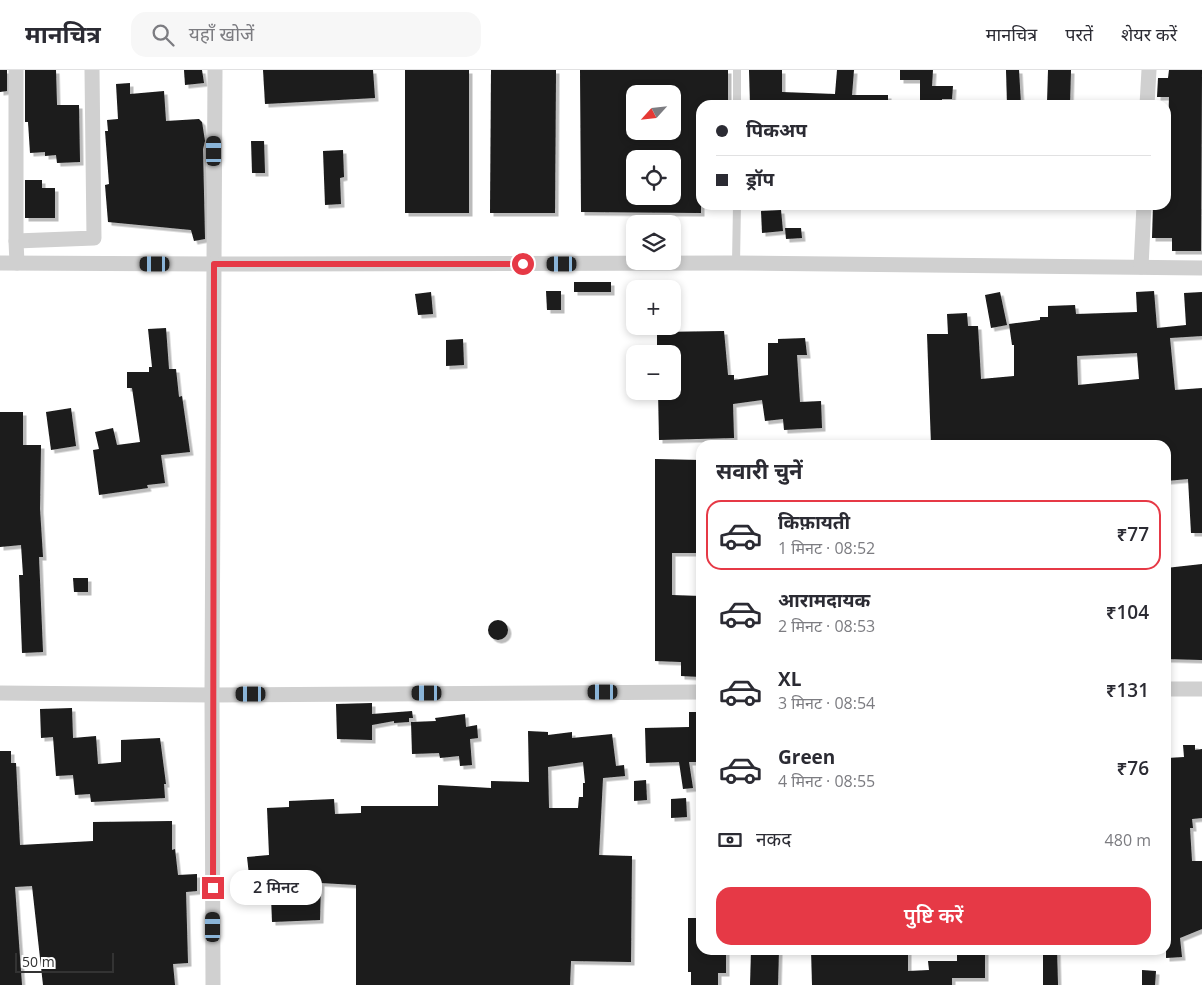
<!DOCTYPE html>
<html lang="hi">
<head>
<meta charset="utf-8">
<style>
  body { margin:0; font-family:"Open Sans","Noto Sans Devanagari",sans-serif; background:#f7f7f7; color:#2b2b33; height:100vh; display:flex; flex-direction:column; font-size:19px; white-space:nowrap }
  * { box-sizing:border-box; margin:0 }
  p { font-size:16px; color:#7c7c81 }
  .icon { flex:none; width:28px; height:28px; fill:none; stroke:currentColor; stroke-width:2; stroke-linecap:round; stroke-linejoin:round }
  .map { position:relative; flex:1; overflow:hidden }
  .panel { position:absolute; left:696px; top:370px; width:475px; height:515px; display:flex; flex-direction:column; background:#fff; border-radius:15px; box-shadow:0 2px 8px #0003 }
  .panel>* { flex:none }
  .hud { position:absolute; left:696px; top:30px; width:475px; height:110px; border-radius:15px; box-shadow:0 2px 8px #0003; display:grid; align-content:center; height:110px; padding:0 20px; background:#fff }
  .needle { width:32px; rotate:243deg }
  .controls { position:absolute; left:626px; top:15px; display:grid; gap:10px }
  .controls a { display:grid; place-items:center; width:55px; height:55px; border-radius:10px; background:#fff; box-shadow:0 2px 8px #0003; font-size:25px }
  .scale { position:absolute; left:15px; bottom:12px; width:99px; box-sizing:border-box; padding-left:5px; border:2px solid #333; border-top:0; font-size:14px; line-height:18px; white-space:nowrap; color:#333; -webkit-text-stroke:4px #fff; paint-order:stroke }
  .end { position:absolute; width:22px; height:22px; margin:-11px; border:6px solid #e63946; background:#fff; box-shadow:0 0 0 2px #fff }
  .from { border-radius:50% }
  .bubble { position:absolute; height:35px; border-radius:15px; background:#fff; box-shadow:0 2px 8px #0003; font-size:16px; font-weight:600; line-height:35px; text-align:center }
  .car { position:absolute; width:15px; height:30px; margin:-15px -8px; border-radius:6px; box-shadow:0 0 4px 1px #0007; background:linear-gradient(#222 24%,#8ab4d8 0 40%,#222 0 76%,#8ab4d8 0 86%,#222 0) }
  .hud b { display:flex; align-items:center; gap:18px; height:48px; font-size:19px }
  .hud b+b { border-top:1px solid #e1e1e2 }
  .hud i { width:12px; height:12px; background:#2b2b33 }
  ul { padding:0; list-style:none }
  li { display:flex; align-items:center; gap:15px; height:70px; margin:0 10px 8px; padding:0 10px; border:2px solid transparent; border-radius:15px }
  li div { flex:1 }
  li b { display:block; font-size:19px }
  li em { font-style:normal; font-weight:600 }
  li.selected { border-color:#e63946 }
  li>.icon { width:45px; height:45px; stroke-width:1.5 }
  h2 { padding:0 20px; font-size:22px; line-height:60px }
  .pay { display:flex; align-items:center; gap:12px; height:55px; padding:0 20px; font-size:19px }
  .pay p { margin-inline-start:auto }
  .button { display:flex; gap:10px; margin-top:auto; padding:10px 20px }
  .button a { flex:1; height:58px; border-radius:15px; background:#e63946; color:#fff; font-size:20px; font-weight:600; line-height:58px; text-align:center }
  header { display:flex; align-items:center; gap:30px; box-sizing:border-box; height:70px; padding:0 25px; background:#fff; border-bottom:1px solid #e1e1e2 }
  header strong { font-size:24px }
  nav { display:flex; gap:28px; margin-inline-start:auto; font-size:18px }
  .search { width:350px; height:45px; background:#f7f7f7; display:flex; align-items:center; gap:12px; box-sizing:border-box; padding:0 18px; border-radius:15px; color:#7c7c81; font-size:19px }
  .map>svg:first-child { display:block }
</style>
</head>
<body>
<header>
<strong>मानचित्र</strong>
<div class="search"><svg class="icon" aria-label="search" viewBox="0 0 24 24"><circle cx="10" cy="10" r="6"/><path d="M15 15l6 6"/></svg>यहाँ खोजें</div>
<nav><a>मानचित्र</a><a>परतें</a><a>शेयर करें</a></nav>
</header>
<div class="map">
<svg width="1202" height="915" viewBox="0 0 1202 915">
  <defs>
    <filter id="shadow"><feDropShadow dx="3.5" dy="3.5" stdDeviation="0" flood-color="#0004"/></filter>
  </defs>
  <rect width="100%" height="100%" fill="#fff"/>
  <!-- building -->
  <g fill="#1a1a1a" fill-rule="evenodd" filter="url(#shadow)">
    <polygon points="0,0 7,0 7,21 0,22"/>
    <polygon points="25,0 56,0 57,35 79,35 80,92 57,93 56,85 45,86 45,82 30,83 28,52 25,52"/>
    <polygon points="184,0 202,0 204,13 185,15"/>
    <polygon points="263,0 373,0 375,28 265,34"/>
    <rect x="405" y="0" width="64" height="143"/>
    <polygon points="491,0 556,0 555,143 490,143"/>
    <path d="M580,0H728V35H701V143L581,142ZM635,24H672V61H635ZM635,89H672V126H635Z"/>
    <polygon points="749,0 782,0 782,22 835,24 837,0 854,0 852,25 888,25 888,35 750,35"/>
    <polygon points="900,0 933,0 932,16 953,16 952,29 942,29 942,35 920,35 920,10 900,10"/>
    <polygon points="1006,0 1019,0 1021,35 1007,35"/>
    <polygon points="1048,0 1071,0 1070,34 1047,33"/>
    <polygon points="1169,0 1202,0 1201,181 1172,181 1172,168 1152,168 1153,135 1166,135 1169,27 1157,27 1158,8 1168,8"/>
    <polygon points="130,13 130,24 164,21 166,51 199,49 202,52 205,71 203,79 205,169 194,171 191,160 108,152 105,115 109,114 105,61 108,61 107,50 118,49 116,14"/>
    <polygon points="251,71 264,71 265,103 252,103"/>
    <polygon points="343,80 344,107 340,108 341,134 325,135 323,81"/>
    <polygon points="25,110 42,110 42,118 55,118 55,148 25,148"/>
    <polygon points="781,140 783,161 762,163 761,141"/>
    <polygon points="785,158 801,158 802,168 786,169"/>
    <rect x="574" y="212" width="37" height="10"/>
    <polygon points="546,221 561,221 561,240 547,240"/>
    <path d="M1154,221L1157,258L1186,255L1184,223L1202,222V266L1170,268L1175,320L1202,318V463H1191L1188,409L1166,411V375H931L927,264H948L947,244L967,243L968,256H978L981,309L1014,306V275H1012L1009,254L1040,250V247H1048V236L1075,235L1076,244L1137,242L1136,222ZM1137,283L1139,309L1078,315L1077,286Z"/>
    <polygon points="431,222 433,244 418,245 415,224"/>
    <polygon points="1000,222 1007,255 991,258 985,225"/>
    <polygon points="166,258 169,299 176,299 179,327 182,326 190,382 161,385 165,413 147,415 148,418 99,425 93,380 99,379 95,362 113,358 117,375 140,372 132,318 127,318 127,302 149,302 149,297 152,297 148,259"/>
    <polygon points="724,261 728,305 734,305 734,310 768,305 768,273 778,273 778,269 805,268 807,285 797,285 800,332 821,331 822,358 784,360 783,349 765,351 762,330 733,334 734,368 659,370 658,321 672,321 672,284 657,284 657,262"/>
    <polygon points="463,269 464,295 446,296 446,270"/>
    <polygon points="71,338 76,376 51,380 46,342"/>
    <polygon points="0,342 23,342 23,375 41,375 40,439 43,487 39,487 43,582 22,583 19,505 23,505 21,475 0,477"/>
    <polygon points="655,389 701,390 701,483 672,483 672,525 701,526 701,607 681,606 681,592 655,591"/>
    <polygon points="1202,494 1202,590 1166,589 1166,498"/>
    <polygon points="73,508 88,508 88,522 74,522"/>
    <circle cx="498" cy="560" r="10"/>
    <polygon points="372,633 372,644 412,641 413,648 409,648 409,652 394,653 394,651 372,655 372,670 337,669 336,634"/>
    <polygon points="72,638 73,668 96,666 98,694 121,692 121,670 160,668 166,714 164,714 165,728 91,732 90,724 75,725 73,705 56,706 53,667 41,668 40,639"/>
    <polygon points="689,642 700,642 701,692 689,692 693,718 683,719 679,692 646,693 645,658 689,657"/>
    <polygon points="465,644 466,657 477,655 478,668 470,669 472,695 460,696 459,686 440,688 439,683 412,684 411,652 436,651 435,648"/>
    <path d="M528,661L548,662V665L572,662V668L612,664L616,696L624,695L625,706L603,708L599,785L632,786L631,892L571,891L570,915H356V815L321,813L320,850L272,852L270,802L249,805L247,787L269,785L267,738L289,737V731L334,729L335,744L361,743V736H438V715L491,718V711L529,712ZM583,692L585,713H583V727H579L578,738H549L548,697Z"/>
    <polygon points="1183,675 1195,675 1195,680 1202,679 1202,748 1192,749 1193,758 1190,758 1192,791 1202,791 1202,859 1180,868 1182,887 1166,888 1167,688 1184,687"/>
    <polygon points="0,681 11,681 11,693 16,693 20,775 93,771 93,752 172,751 172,780 175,779 178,805 197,804 197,821 186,822 188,893 173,894 175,915 43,915 32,816 15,817 22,915 0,915"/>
    <polygon points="646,710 647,730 634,731 634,711"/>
    <polygon points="686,728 687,747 671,748 671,729"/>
    <polygon points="688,848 701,848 701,880 726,880 726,903 718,903 718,915 691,915 691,902 688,902"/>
    <polygon points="751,880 779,880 778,915 750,915"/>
    <polygon points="811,880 908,881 908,901 929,900 928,891 957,891 957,880 985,880 985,908 952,908 952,915 812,915"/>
    <polygon points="1043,880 1057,880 1058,915 1043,915"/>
    <polygon points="1142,900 1156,901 1155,915 1142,915"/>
  </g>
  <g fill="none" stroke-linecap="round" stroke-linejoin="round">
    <!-- lane -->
    <g stroke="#d0d0d0" stroke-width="8">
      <polyline points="737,35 737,0"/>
      <polyline points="736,193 737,135"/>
    </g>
    <!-- street -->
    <g stroke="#d0d0d0" stroke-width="15">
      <polyline points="215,0 214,194 736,193 1202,198"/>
      <polyline points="1147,35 1149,0"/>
      <polyline points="16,171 16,0"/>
      <polyline points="0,193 214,194 212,625 0,623"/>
      <polyline points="17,193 16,171 94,168 92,0"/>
      <polyline points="1141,197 1144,135"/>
      <polyline points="1166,619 1202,619"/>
      <polyline points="213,915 212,625 701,622"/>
    </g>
  </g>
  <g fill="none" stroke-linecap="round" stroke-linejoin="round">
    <!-- route -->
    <polyline stroke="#e63946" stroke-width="6" points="213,818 214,194 523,194"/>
  </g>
</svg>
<div class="controls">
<a><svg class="needle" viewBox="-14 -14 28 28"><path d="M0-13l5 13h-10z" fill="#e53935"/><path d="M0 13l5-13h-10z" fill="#7c7c81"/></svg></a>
<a><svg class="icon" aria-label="locate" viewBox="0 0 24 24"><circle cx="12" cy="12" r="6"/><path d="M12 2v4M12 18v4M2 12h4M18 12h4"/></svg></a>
<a><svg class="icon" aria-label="layers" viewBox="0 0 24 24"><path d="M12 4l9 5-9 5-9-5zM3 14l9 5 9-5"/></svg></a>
<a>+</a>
<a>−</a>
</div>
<div class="scale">50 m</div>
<i class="end from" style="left:523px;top:194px"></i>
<i class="end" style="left:213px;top:818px"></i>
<div class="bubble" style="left:230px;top:800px;width:92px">2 मिनट</div>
<i class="car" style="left:214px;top:81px;rotate:0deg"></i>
<i class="car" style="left:155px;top:194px;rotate:270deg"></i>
<i class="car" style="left:562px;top:194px;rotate:270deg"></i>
<i class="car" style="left:603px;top:622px;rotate:270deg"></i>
<i class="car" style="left:427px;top:623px;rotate:270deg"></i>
<i class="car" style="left:251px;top:624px;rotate:270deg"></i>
<i class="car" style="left:213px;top:857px;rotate:0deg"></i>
<div class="hud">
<b><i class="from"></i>पिकअप</b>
<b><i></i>ड्रॉप</b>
</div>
<section class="panel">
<h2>सवारी चुनें</h2>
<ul>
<li class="selected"><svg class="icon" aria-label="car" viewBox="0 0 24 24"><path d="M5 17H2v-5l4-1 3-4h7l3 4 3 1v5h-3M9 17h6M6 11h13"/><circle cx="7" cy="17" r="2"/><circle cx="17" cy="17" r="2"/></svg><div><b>किफ़ायती</b><p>1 मिनट · 08:52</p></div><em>₹77</em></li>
<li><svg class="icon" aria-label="car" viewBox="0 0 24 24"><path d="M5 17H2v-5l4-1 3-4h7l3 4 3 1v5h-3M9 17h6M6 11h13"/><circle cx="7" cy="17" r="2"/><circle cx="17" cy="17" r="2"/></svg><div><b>आरामदायक</b><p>2 मिनट · 08:53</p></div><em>₹104</em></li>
<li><svg class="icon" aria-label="car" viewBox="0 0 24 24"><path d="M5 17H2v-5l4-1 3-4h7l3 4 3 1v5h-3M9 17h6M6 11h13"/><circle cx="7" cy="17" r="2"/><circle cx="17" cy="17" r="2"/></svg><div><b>XL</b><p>3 मिनट · 08:54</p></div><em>₹131</em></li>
<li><svg class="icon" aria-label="car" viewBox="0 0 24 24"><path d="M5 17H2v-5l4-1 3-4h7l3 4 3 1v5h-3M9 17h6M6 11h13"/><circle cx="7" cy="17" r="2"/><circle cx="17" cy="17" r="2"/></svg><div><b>Green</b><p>4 मिनट · 08:55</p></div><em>₹76</em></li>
</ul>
<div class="pay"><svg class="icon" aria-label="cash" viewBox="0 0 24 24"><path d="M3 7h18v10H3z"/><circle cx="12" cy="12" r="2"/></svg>नकद<p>480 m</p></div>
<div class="button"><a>पुष्टि करें</a></div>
</section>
</div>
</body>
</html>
